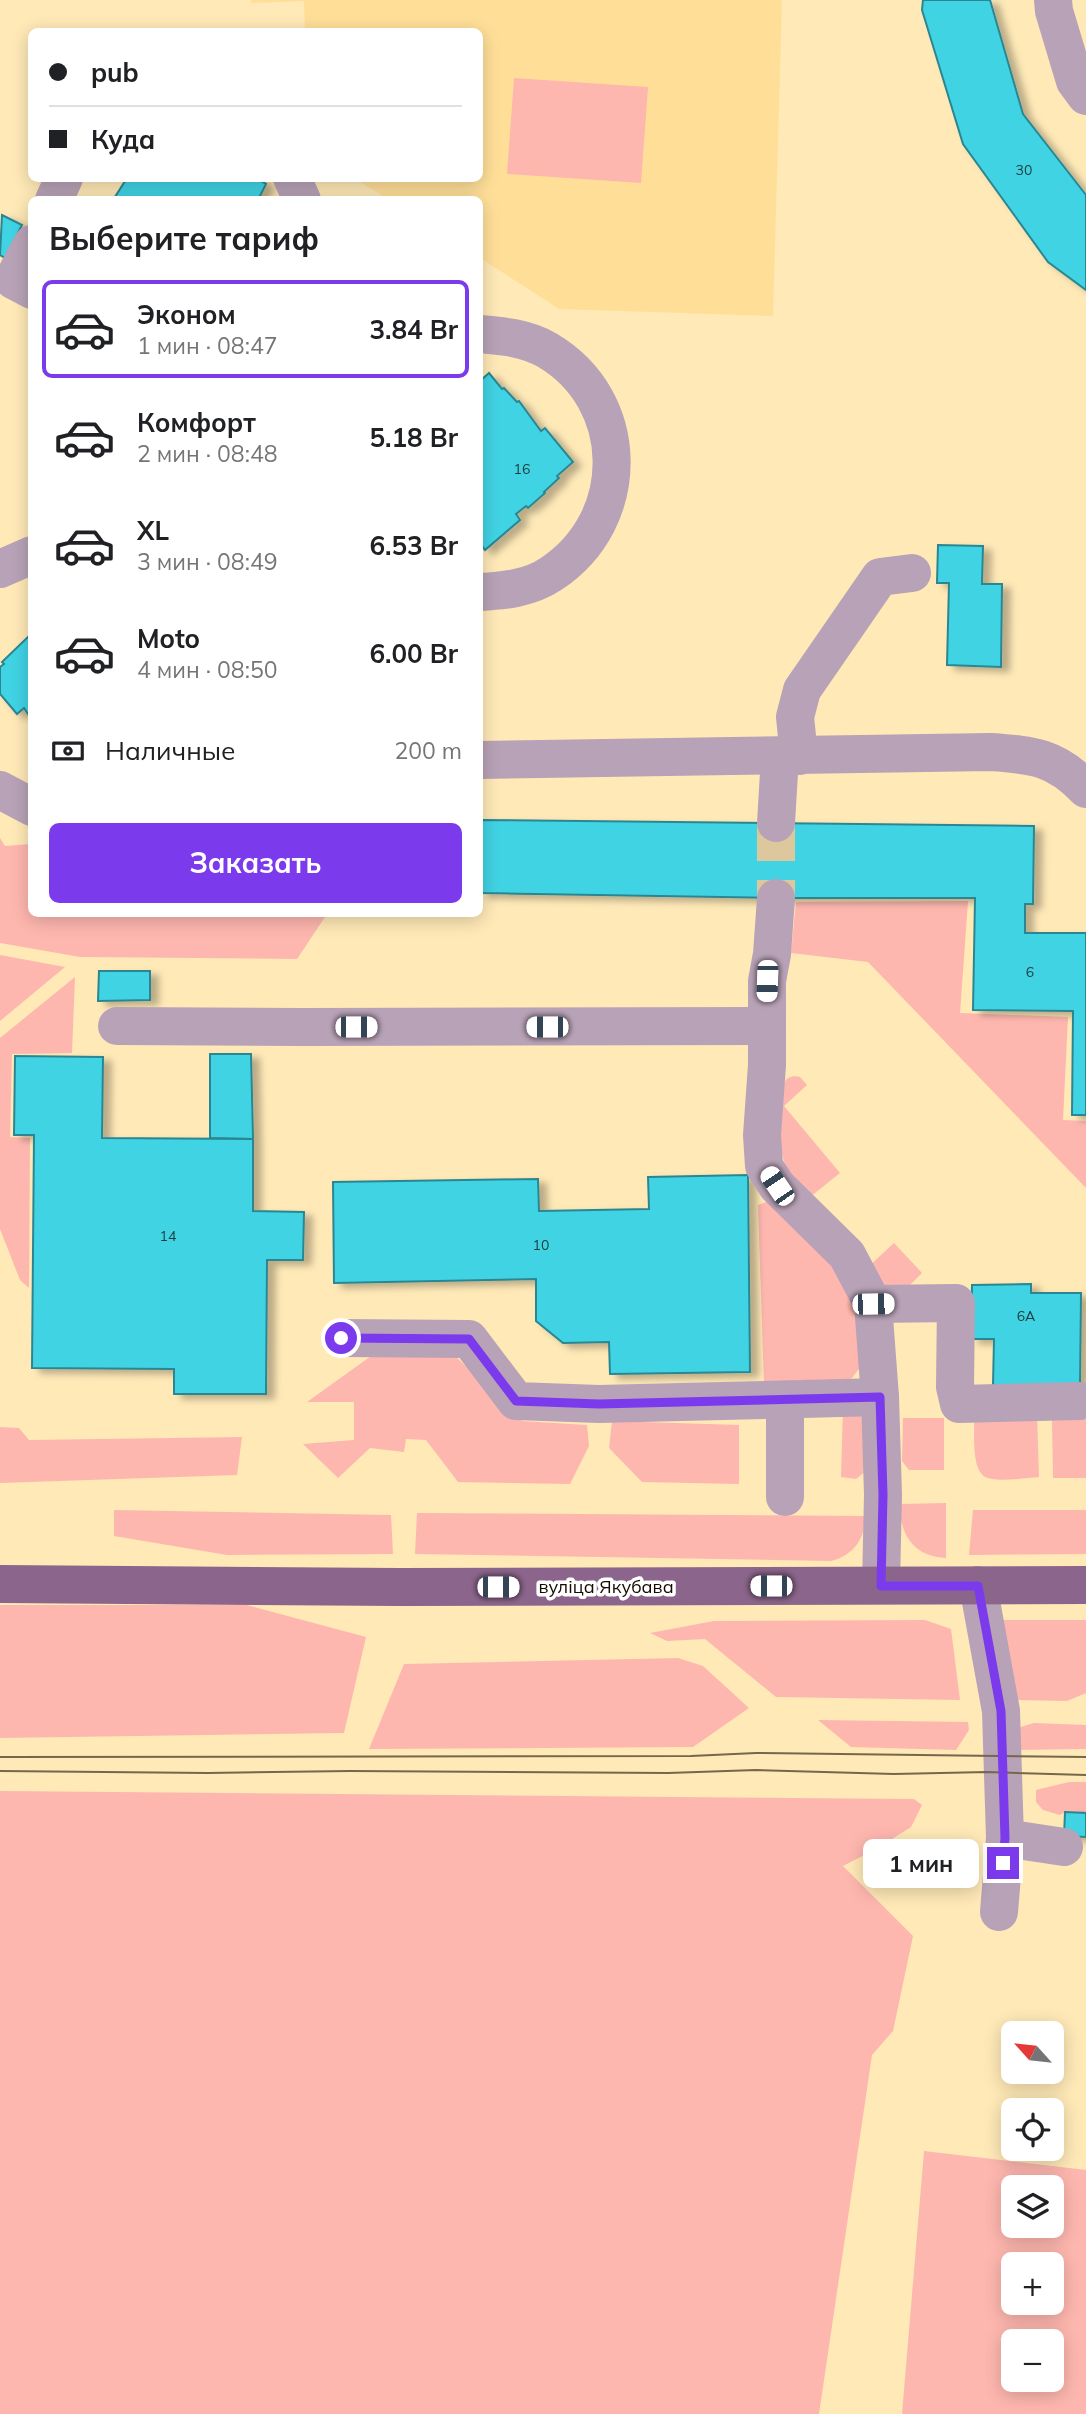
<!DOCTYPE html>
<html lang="ru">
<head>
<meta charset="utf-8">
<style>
  body { margin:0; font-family:Mulish,sans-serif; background:#f6f6f6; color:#202124; height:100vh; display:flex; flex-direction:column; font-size:26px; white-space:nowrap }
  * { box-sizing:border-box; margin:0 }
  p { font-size:23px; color:#757577 }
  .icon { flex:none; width:38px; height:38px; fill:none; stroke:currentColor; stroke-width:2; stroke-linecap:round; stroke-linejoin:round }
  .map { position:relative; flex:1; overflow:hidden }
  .sheet { position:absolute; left:28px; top:196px; width:455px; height:721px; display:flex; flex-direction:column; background:#fff; border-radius:10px; box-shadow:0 4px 18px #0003 }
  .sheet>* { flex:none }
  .top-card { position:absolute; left:28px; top:28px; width:455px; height:154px; border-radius:10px; box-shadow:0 4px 18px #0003; display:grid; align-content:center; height:154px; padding:0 21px; background:#fff }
  .needle { width:46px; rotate:297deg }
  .controls { position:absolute; left:1001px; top:2021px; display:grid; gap:14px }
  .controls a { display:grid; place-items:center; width:63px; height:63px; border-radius:10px; background:#fff; box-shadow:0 4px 18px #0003; font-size:35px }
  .end { position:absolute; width:32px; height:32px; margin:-16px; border:9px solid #7c3aed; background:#fff; box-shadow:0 0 0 4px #fff }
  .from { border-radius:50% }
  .bubble { position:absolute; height:49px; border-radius:10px; background:#fff; box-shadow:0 4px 18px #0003; font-size:23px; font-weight:700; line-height:49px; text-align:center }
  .car { position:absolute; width:21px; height:42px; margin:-21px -10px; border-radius:9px; box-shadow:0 0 5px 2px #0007; background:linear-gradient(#fff 24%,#345 0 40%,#fff 0 76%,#345 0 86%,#fff 0) }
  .top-card b { display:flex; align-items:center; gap:24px; height:66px; font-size:26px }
  .top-card b+b { border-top:2px solid #e0e0e0 }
  .top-card i { width:18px; height:18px; background:#202124 }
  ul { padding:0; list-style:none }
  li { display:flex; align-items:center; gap:21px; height:98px; margin:0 14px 10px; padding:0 7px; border:4px solid transparent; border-radius:10px }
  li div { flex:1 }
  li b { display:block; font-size:26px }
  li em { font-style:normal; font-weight:700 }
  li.on { border-color:#7c3aed }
  li>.icon { width:63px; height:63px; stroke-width:1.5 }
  h2 { padding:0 21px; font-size:32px; line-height:84px }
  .pay { display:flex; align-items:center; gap:18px; height:77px; padding:0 21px; font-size:26px }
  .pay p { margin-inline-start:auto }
  .cta { display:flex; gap:14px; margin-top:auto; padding:14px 21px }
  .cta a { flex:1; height:80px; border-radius:10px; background:#7c3aed; color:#fff; font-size:28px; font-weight:700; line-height:80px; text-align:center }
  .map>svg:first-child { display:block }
</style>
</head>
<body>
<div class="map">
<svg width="1086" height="2414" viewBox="0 0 1086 2414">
  <defs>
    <filter id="shadow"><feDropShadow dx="8" dy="4.5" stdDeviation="3.5" flood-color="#0004"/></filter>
  </defs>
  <rect width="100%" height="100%" fill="#ffe9b7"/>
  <!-- built -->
  <polygon fill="#ffdf98" points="251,0 782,0 773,316 559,309 480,258 480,200 388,199 356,179 480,178 480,32 305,31 304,1 251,3"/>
  <!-- green -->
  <g fill="#feb7af" fill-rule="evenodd">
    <polygon points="514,78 648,87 641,183 507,174"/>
    <polygon points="0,838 5,846 31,844 32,914 327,914 297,959 80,957 0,943"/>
    <polygon points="968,901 960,1013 1068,1017 1063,1120 1086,1121 1086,1188 868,962 791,953 796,902"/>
    <polygon points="0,955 65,967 0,1021"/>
    <polygon points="75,977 72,1053 12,1054 10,1137 30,1138 29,1288 20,1280 0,1229 0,1038"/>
    <path d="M794,1076L800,1077L807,1085L784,1106L840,1173L810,1197C803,1187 792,1177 786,1166C778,1150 776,1098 785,1082C787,1077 789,1078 794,1076Z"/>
    <polygon points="774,1199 853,1281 862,1365 852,1378 830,1386 764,1384 758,1205"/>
    <polygon points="894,1243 922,1273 908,1287 885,1290 867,1268"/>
    <polygon points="447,1348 522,1421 587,1425 589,1446 570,1484 458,1482 426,1440 406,1439 404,1452 370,1448 338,1478 303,1444 354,1440 354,1402 307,1402 378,1351"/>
    <polygon points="843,1406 861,1406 866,1471 856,1479 841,1477"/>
    <path d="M1037,1414L1039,1477C1026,1478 1000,1482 988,1478C970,1473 975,1432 974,1417Z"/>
    <polygon points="903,1418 944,1418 944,1470 909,1470 902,1461"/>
    <polygon points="1086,1419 1086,1478 1053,1478 1052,1420"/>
    <polygon points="612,1421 739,1425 739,1484 642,1482 609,1448"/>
    <polygon points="0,1427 19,1428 29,1440 242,1437 237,1475 0,1483"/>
    <path d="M946,1503V1558C913,1556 901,1536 899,1504Z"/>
    <polygon points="114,1510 391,1515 393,1554 227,1555 114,1536"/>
    <polygon points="973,1510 1086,1510 1086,1554 969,1555"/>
    <path d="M417,1513L865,1516C866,1539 852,1556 831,1561L415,1554Z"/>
    <polygon points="0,1605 247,1605 366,1637 344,1733 0,1738"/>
    <polygon points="925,1620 951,1629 960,1700 776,1697 705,1639 667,1641 650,1633 714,1621"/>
    <polygon points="997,1620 1086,1620 1086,1693 1067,1701 1015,1700"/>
    <polygon points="678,1658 703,1666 749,1708 693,1747 369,1749 404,1664"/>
    <polygon points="818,1720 968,1722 969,1730 956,1750 851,1747"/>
    <polygon points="1034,1723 1086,1725 1086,1749 1013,1750 1017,1728"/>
    <polygon points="1069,1782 1086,1782 1086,1813 1065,1812 1060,1815 1043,1810 1036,1802 1036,1790"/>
    <polygon points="0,1791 914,1799 922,1805 911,1827 878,1848 843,1866 913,1936 893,2031 872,2055 819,2414 0,2414"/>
    <path d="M924,2151L1086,2170V2414H902ZM1013,2188H1052V2226H1013ZM1013,2264H1052V2303H1013ZM1013,2342H1052V2380H1013Z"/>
  </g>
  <!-- building -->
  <g fill="#41d3e4" stroke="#2a8792" stroke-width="2" filter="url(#shadow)">
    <polygon points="923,0 990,0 1023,114 1086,195 1086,290 1048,262 963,144 922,10"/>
    <polygon points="127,178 256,178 266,184 258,200 113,200"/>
    <polygon points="2,215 22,225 5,258 0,255"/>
    <polygon points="489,373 502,389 504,388 517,402 519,401 541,431 545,428 573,462 557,476 559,478 544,492 545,493 528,508 526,506 516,514 520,520 485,550 480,544 480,381"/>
    <polygon points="938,545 983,546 982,584 1002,584 1001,667 947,665 949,583 937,583"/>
    <polygon points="32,633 32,720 24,708 17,714 0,694 0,667 4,664 2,662"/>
    <polygon points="480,820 1034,826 1033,904 1025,904 1025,933 1086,933 1086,1115 1072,1115 1073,1011 973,1010 975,898 776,898 480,893"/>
    <polygon points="99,971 150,971 150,1000 98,1001"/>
    <polygon points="210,1054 251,1054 253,1139 210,1138"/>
    <polygon points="15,1056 103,1057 102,1138 253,1139 253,1211 304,1212 303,1260 267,1260 266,1394 174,1394 174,1369 32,1368 34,1135 14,1135"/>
    <polygon points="748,1175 750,1372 610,1374 609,1342 563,1343 536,1321 536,1279 334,1283 333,1182 538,1179 539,1211 649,1209 648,1177"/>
    <polygon points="1031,1284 1031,1293 1081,1293 1080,1385 993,1385 994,1339 971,1339 972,1285"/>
    <polygon points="1065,1812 1086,1813 1086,1837 1064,1836"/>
  </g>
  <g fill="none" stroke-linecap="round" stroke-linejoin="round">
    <!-- minor-tunnel -->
    <polyline stroke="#dcc89c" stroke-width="38" stroke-dasharray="38 19" stroke-linecap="butt" points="776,823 776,898"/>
    <!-- minor -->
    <g stroke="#b8a2b7" stroke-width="38">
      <polyline points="1053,0 1054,11 1075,81 1086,96"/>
      <polyline points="292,178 302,200"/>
      <polyline points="54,200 64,178"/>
      <polyline points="32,244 13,280 32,290"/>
      <path d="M480,334C503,336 526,338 547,350C632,400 633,520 551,574C530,588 504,591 480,592"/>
      <polyline points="0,569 32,555"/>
      <polyline points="799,756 795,717 802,690 880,577 912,573"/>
      <path d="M480,760L991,752C1033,755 1056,757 1086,789"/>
      <polyline points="0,790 32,807"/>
      <polyline points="776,823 780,756"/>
      <polyline points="776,898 772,954 767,981 767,1065 762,1135 764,1166 777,1186 847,1255 873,1304 880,1397 883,1495 881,1585"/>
      <polyline points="117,1026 302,1027 766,1026"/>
      <polyline points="873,1304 956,1303 955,1387 959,1404 1080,1401"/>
      <polyline points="341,1338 469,1339 516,1401 599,1404 880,1397"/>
      <polyline points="785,1400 785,1497"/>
      <polyline points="978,1585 1001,1711 1005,1838 999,1912"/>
      <polyline points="1005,1838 1064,1847"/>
    </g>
    <!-- major -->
    <polyline stroke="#8b658b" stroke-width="38" points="0,1584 400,1587 1086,1585"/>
    <!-- tram -->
    <g stroke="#76674c" stroke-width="2">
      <polyline points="0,1757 691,1756 756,1753 1086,1757"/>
      <polyline points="0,1771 208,1773 350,1771 668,1773 756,1770 894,1774 987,1772 1086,1775"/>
    </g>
  </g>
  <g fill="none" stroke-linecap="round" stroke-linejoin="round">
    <!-- route -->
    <polyline stroke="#7c3aed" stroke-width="9" points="341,1338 469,1339 516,1401 599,1404 880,1397 883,1495 881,1586 978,1586 1001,1711 1005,1838 1003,1863"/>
  </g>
  <g text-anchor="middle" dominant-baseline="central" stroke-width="7" stroke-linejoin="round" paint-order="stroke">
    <!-- number labels -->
    <g font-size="14" fill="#1f3c39">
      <text x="1024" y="170">30</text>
      <text x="522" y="469">16</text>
      <text x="1030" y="972">6</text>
      <text x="168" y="1236">14</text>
      <text x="541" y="1245">10</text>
      <text x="1026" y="1316">6А</text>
    </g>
    <!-- street labels -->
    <g font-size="18" fill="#140a00" stroke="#fff">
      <text x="606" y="1586">вуліца Якубава</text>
    </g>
  </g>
</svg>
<div class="controls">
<a><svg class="needle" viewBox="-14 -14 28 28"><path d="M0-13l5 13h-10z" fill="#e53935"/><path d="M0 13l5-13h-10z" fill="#757577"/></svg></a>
<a><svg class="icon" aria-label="locate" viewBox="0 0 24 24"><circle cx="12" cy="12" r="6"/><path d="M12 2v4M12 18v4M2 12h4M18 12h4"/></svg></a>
<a><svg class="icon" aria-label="layers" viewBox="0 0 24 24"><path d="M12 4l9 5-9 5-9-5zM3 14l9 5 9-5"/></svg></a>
<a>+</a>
<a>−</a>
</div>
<i class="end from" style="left:341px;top:1338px"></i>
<i class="end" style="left:1003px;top:1863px"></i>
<div class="bubble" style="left:863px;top:1839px;width:116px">1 мин</div>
<i class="car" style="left:767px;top:981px;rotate:182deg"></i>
<i class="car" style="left:356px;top:1027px;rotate:90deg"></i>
<i class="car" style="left:547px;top:1027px;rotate:270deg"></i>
<i class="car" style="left:777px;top:1186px;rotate:326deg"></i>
<i class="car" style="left:873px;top:1304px;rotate:89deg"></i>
<i class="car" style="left:771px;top:1586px;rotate:270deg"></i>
<i class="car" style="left:498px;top:1587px;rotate:90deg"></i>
<div class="top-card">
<b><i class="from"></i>pub</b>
<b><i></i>Куда</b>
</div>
<section class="sheet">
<h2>Выберите тариф</h2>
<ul>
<li class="on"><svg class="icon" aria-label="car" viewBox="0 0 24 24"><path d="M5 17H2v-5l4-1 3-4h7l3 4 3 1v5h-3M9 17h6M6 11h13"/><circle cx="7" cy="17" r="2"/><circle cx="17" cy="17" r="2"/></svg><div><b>Эконом</b><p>1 мин · 08:47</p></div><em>3.84 Br</em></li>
<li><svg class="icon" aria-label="car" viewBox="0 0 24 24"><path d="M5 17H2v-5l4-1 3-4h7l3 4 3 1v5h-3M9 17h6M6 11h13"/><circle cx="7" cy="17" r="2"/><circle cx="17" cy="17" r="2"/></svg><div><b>Комфорт</b><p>2 мин · 08:48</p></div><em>5.18 Br</em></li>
<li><svg class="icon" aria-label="car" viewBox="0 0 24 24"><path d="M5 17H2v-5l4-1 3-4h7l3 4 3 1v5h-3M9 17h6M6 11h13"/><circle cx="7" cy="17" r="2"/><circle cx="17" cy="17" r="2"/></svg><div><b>XL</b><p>3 мин · 08:49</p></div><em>6.53 Br</em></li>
<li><svg class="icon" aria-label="car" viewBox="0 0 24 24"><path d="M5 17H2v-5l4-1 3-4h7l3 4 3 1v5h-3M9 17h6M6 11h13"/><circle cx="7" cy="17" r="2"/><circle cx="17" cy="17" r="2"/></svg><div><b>Moto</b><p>4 мин · 08:50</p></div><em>6.00 Br</em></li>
</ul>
<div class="pay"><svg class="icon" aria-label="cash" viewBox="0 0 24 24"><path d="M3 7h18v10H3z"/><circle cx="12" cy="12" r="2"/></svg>Наличные<p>200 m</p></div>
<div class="cta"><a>Заказать</a></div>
</section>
</div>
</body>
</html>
